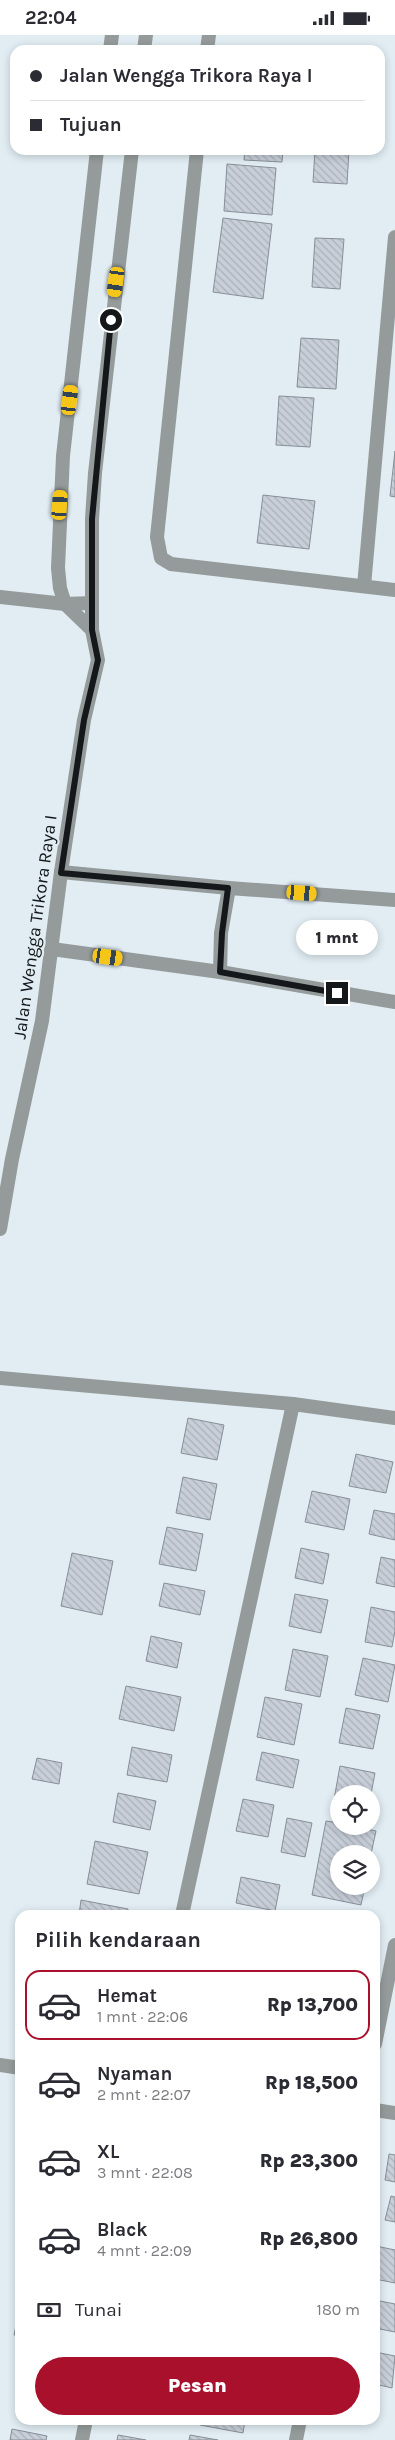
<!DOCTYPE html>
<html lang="id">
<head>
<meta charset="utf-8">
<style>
  body { margin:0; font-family:Karla,sans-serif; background:#f2f2f3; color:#2b2b33; height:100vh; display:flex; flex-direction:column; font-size:19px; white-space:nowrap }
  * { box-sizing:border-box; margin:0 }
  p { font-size:16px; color:#7c7c81 }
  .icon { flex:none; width:28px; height:28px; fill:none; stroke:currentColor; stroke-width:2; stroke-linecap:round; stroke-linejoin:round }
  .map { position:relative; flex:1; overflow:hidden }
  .details { position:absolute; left:15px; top:1875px; width:365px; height:515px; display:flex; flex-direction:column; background:#fff; border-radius:15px; box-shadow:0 2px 8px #0003 }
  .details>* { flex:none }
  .hud { position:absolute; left:10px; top:10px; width:375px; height:110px; border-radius:15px; box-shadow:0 2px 8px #0003; display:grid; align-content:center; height:110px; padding:0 20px; background:#fff }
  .tools { position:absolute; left:330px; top:1750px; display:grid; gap:10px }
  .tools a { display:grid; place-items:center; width:50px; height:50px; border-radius:50%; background:#fff; box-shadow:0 2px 8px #0003; font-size:25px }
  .end { position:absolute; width:22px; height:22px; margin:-11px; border:6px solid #14181a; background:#fff; box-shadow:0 0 0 2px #fff }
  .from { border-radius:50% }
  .bubble { position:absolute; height:35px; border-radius:18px; background:#fff; box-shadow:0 2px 8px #0003; font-size:16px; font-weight:800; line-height:35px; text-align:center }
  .car { position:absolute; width:15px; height:30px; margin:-15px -8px; border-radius:6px; box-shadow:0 0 4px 1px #0007; background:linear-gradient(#f5c518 24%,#345 0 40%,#f5c518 0 76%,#345 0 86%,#f5c518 0) }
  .hud b { display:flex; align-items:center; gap:18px; height:48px; font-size:19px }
  .hud b+b { border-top:1px solid #e1e1e2 }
  .hud i { width:12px; height:12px; background:#2b2b33 }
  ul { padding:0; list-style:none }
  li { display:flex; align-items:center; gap:15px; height:70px; margin:0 10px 8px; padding:0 10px; border:2px solid transparent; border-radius:15px }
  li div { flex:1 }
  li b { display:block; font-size:19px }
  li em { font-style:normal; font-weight:800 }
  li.current { border-color:#a8102c }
  li>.icon { width:45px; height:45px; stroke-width:1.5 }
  h2 { padding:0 20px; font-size:22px; line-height:60px }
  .pay { display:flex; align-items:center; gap:12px; height:55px; padding:0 20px; font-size:19px }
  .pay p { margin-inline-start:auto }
  .action { display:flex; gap:10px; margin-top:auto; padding:10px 20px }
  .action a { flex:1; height:58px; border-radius:30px; background:#a8102c; color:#fff; font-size:20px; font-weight:800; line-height:58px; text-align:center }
  .status { display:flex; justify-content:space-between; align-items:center; height:35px; padding:0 25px; background:#fff; direction:ltr }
  .status svg { height:14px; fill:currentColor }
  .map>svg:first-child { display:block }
</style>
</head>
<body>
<div class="status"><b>22:04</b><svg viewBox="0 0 49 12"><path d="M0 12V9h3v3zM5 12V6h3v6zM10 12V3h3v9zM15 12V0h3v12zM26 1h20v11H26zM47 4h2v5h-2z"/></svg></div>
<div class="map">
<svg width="395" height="2405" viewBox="0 0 395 2405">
  <defs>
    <pattern id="building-back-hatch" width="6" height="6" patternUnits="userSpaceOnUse" patternTransform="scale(1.25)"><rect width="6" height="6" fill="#c8cfd9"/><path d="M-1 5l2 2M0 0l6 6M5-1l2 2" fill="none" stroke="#abb1ba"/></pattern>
  </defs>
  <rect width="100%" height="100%" fill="#e1edf3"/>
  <!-- building -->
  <g fill="url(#building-back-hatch)" stroke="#888e97">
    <polygon points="245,115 283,115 282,127 244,125"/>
    <polygon points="315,115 349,115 347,149 313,147"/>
    <polygon points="227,129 276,133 272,180 224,176"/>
    <polygon points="223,183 272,189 263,264 213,257"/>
    <polygon points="315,203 344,204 340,254 312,252"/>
    <polygon points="301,303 339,305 336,354 297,352"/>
    <polygon points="279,361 314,363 310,412 276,410"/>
    <polygon points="395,416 395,462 390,461"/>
    <polygon points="263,460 315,466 309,514 257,508"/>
    <polygon points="188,1383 224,1390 217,1425 181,1418"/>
    <polygon points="356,1419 393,1427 386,1458 349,1451"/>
    <polygon points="183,1442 217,1449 210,1485 176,1478"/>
    <polygon points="312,1456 350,1464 344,1495 305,1487"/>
    <polygon points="374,1475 395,1479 395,1505 369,1499"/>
    <polygon points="167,1492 203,1499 196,1536 159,1529"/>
    <polygon points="301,1513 329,1519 323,1549 295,1543"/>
    <polygon points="72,1518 113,1526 102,1580 61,1571"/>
    <polygon points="381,1522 395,1525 395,1552 376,1548"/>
    <polygon points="164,1548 205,1556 200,1580 159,1571"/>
    <polygon points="295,1559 328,1565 321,1598 289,1591"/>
    <polygon points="371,1572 395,1577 395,1596 392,1612 365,1607"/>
    <polygon points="151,1601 182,1608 177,1633 146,1626"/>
    <polygon points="293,1614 328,1621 320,1662 285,1655"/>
    <polygon points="363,1623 395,1630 388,1667 355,1660"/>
    <polygon points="126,1651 181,1662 174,1696 119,1684"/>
    <polygon points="265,1662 302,1669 294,1710 257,1702"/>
    <polygon points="346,1673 380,1680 373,1714 339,1708"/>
    <polygon points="132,1712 172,1720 167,1747 127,1740"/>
    <polygon points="262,1717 299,1725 293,1753 256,1745"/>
    <polygon points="37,1723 62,1728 59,1749 32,1744"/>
    <polygon points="340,1731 375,1738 371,1759 339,1759 339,1771 333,1770"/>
    <polygon points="118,1758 156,1766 150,1795 113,1787"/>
    <polygon points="243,1764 274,1770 268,1802 236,1796"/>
    <polygon points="287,1783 312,1788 305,1822 281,1817"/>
    <polygon points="326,1786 339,1788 339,1791 353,1791 376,1796 371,1819 339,1819 339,1851 365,1851 361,1870 312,1860"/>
    <polygon points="95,1806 148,1817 139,1859 87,1849"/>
    <polygon points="241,1842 280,1850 275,1876 236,1868"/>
    <polygon points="81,1865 128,1874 127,1880 79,1880"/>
    <polygon points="389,2119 395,2120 395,2147 385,2145"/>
    <polygon points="391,2161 395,2162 395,2187 385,2185"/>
    <polygon points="376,2211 395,2215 395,2248 375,2244"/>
    <polygon points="375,2265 395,2269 395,2297 375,2293"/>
    <polygon points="20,2272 20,2301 14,2300"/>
    <polygon points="375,2317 395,2321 392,2353 375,2349"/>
    <polygon points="201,2385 245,2385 243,2398 200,2390"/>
    <polygon points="12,2394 47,2401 46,2405 10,2405"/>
    <polygon points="118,2400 146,2405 117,2405"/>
    <polygon points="190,2400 218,2405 189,2405"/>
  </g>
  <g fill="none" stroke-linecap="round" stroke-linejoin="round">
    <!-- service -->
    <g stroke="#959b9b" stroke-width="14">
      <polyline points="61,837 229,853 395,865"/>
      <polyline points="229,853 221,898 220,937 395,967"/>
      <polyline points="52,914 220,937"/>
    </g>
    <!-- minor -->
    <g stroke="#959b9b" stroke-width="14">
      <polyline points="110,15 112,0"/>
      <polyline points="144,15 146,0"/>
      <polyline points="207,15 209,0"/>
      <polyline points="197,115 157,502 161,523 171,529 395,555"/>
      <polyline points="364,551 395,202"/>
      <polyline points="0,562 65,569 92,568"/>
      <polyline points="92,595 65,569 60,553 58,533 63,421 97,115"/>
      <polyline points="0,1194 12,1124 42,986 61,837 84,685 98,625 92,595 92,484 95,438 132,115"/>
      <polyline points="0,1343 293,1369 395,1383"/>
      <polyline points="182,1880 293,1369"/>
      <polyline points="375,2009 395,1910"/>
      <polyline points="0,2030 20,2033"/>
      <polyline points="375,2075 395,2078"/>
      <polyline points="82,2405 86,2385"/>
      <polyline points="296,2405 300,2385"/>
    </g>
  </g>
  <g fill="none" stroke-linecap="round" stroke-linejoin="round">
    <!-- route -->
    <polyline stroke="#14181a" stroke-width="6" points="111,285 92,484 92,595 98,625 84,685 61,838 228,853 222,898 220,937 337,958"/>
  </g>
  <g text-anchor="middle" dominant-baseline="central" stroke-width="4.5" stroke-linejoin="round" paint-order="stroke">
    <!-- street labels -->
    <g font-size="18" fill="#14181a" stroke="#e1edf3">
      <text transform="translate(35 892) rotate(-82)">Jalan Wengga Trikora Raya I</text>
    </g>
  </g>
</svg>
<div class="tools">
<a><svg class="icon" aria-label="locate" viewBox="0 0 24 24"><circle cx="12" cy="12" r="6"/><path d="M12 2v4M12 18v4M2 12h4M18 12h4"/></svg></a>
<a><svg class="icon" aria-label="layers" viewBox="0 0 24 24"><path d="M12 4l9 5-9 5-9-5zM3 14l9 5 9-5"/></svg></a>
</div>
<i class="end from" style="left:111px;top:285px"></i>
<i class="end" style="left:337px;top:958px"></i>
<div class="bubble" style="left:296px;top:885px;width:82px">1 mnt</div>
<i class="car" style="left:116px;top:247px;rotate:188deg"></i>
<i class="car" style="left:70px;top:365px;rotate:7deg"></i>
<i class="car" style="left:60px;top:470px;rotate:4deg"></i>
<i class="car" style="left:302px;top:858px;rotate:94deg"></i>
<i class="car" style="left:108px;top:922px;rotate:98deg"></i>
<div class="hud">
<b><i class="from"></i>Jalan Wengga Trikora Raya I</b>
<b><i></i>Tujuan</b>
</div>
<section class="details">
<h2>Pilih kendaraan</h2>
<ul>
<li class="current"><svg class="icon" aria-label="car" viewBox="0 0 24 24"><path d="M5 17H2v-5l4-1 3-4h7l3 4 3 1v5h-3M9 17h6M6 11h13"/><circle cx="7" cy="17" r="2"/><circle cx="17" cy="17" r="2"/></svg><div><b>Hemat</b><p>1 mnt · 22:06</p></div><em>Rp 13,700</em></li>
<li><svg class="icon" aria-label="car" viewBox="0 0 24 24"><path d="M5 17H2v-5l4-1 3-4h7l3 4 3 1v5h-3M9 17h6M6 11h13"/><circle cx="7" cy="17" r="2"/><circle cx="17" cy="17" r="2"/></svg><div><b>Nyaman</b><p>2 mnt · 22:07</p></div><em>Rp 18,500</em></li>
<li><svg class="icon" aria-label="car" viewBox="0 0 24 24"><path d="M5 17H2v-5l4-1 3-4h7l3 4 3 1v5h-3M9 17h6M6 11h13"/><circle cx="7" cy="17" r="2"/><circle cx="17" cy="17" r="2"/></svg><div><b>XL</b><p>3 mnt · 22:08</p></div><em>Rp 23,300</em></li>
<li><svg class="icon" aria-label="car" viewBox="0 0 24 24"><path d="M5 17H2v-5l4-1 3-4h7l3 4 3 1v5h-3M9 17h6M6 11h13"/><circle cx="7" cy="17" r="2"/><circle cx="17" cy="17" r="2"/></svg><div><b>Black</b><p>4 mnt · 22:09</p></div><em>Rp 26,800</em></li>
</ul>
<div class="pay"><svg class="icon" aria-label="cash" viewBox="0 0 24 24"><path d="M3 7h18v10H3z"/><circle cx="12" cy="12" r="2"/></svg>Tunai<p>180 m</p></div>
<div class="action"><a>Pesan</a></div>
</section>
</div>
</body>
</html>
